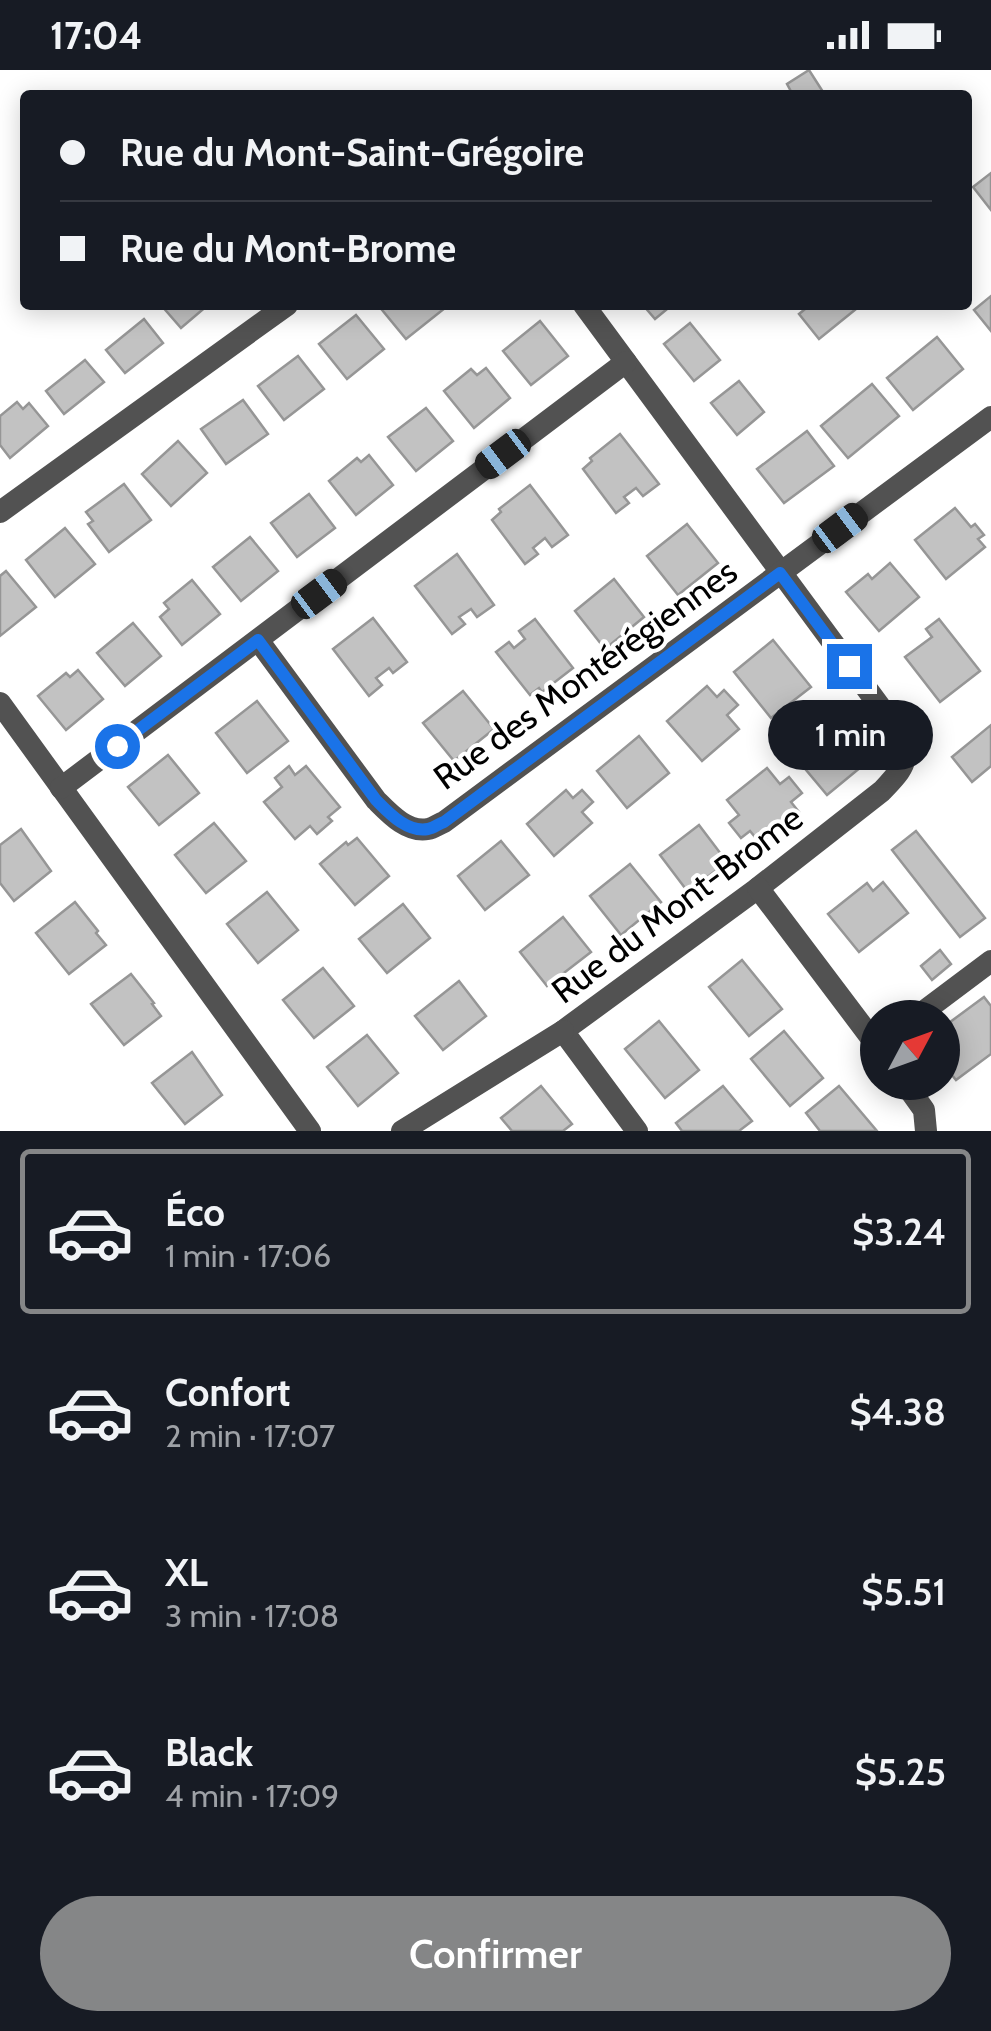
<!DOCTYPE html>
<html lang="fr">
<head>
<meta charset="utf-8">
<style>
  body { margin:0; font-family:Cabin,sans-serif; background:#20242c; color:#f1f3f6; height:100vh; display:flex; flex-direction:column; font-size:38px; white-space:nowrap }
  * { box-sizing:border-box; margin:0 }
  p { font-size:32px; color:#9ea1a6 }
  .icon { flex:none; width:55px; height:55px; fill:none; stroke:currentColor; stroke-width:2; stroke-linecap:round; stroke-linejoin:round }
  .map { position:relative; height:1061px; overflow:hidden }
  .drawer { display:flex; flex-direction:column; background:#171b24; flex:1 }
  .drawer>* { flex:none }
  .top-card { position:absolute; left:20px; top:20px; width:952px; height:220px; border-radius:10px; box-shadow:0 5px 25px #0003; display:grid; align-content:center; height:220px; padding:0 40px; background:#171b24 }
  .needle { width:65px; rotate:49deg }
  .fabs { position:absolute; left:860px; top:930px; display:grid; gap:20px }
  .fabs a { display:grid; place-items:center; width:100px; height:100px; border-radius:50%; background:#171b24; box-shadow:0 5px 25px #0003; font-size:50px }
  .end { position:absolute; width:45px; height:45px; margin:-22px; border:12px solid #1a73e8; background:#fff; box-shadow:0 0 0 5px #fff }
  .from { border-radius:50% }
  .bubble { position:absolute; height:70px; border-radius:35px; background:#171b24; box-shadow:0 5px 25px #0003; font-size:32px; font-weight:600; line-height:70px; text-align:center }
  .car { position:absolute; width:30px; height:60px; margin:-30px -15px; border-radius:12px; box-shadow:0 0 8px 2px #0007; background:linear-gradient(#222 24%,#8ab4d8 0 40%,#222 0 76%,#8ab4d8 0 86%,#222 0) }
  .top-card b { display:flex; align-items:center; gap:35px; height:95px; font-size:38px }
  .top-card b+b { border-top:2px solid #363941 }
  .top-card i { width:25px; height:25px; background:#f1f3f6 }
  ul { padding:18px 0 0; list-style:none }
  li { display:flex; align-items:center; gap:30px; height:165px; margin:0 20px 15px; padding:0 20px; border:5px solid transparent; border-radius:10px }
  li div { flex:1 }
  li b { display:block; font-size:38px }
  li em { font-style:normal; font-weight:600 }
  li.current { border-color:#858687 }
  li>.icon { width:90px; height:90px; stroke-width:1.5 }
  .cta { display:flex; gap:20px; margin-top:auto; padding:20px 40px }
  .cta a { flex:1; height:115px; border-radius:60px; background:#858687; color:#fff; font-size:40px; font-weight:600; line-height:115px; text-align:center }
  .status { display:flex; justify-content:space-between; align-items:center; height:70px; padding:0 50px; background:#171b24; direction:ltr }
  .status svg { height:28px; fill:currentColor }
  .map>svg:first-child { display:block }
</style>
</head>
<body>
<div class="status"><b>17:04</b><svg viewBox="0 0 49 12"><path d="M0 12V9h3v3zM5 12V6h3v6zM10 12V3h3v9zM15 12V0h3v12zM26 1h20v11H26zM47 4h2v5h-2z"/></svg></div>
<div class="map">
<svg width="991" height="1061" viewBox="0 0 991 1061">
  <rect width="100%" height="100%" fill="#fff"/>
  <!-- building -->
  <g fill="#c2c2c2" stroke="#969696" stroke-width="2.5">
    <polygon points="809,0 825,25 793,25 787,14"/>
    <polygon points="991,103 991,140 973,117"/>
    <polygon points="991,226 991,261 974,240"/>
    <polygon points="161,235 208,235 181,258"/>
    <polygon points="378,235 443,235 445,238 406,269"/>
    <polygon points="643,235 672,235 655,249"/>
    <polygon points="810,235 853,235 856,239 819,269 799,244"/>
    <polygon points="356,245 384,279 347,309 319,274"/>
    <polygon points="144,249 163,273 125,303 106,280"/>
    <polygon points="540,251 568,286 531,315 503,281"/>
    <polygon points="690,253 720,290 694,311 664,274"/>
    <polygon points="937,267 963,299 913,340 887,308"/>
    <polygon points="298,286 324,319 284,350 258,316"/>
    <polygon points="85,290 104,312 64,344 46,321"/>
    <polygon points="486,298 510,328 474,358 444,321 471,299 477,305"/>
    <polygon points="739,311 764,342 737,365 711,333"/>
    <polygon points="872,314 899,346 848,388 821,356"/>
    <polygon points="243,330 268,364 226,394 201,359"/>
    <polygon points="17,332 23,339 29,333 48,356 10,388 0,375 0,346"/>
    <polygon points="426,338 453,371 416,401 388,367"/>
    <polygon points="807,361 834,396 784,433 757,399"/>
    <polygon points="620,364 659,414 643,426 636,418 624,427 629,433 616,443 583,399 592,391 590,388"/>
    <polygon points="178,371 207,403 171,436 142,404"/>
    <polygon points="369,385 393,415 356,445 329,411 357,388 361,392"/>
    <polygon points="124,414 151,450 109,482 88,454 93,451 86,442"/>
    <polygon points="530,415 568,465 552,477 545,468 533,478 538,484 525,494 492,450 501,442 499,439"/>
    <polygon points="309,424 335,458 297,487 271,453"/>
    <polygon points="955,438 971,457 975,454 984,465 978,469 985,477 946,509 915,470"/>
    <polygon points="687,454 718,493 678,525 647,486"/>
    <polygon points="65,458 95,494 55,527 26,490"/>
    <polygon points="250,467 278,501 241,531 213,497"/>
    <polygon points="457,484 494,535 477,547 471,539 459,547 465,554 452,564 415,516"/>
    <polygon points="890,493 919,527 879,561 846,522 868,504 872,509"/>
    <polygon points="6,501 36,537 0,566 0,506"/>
    <polygon points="614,509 644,547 605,579 575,541"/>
    <polygon points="192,510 220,544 182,575 160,547 169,539 164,533"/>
    <polygon points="373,548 407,592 393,603 389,598 376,608 382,615 369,626 333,579"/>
    <polygon points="535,549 573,598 542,622 539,618 530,625 496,582 509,572 514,578 525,569 519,561"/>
    <polygon points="939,549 980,601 940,632 905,587 932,567 926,559"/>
    <polygon points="133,553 161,586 125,616 97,583"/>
    <polygon points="773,570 811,617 771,648 734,602"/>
    <polygon points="78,600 103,629 66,660 38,626 66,603 70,607"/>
    <polygon points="707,616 717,627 724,620 738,635 727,645 739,659 702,691 667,651"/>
    <polygon points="463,621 494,659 454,691 423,653"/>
    <polygon points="257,631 288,671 247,703 216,663"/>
    <polygon points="824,640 867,692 827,725 791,682 820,657 813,649"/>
    <polygon points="991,655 991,696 972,712 952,687"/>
    <polygon points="639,666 669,703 627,738 597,701"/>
    <polygon points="168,685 199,723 159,755 128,717"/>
    <polygon points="289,696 295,705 306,696 340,737 328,747 332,751 317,764 310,756 295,769 264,732 282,717 275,708"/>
    <polygon points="767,698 780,714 789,707 802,723 791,732 799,742 760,773 750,761 741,768 729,753 739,745 727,730"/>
    <polygon points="566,720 573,728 582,720 593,732 582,742 592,753 554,786 527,754"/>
    <polygon points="214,753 246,791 206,823 175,785"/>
    <polygon points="699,755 727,792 688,822 660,785"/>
    <polygon points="21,759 51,801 14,831 0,813 0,775"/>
    <polygon points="916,761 985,848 960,867 892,780"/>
    <polygon points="357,768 389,806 355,835 320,794 346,772 348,775"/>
    <polygon points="501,771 529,805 485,840 458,806"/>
    <polygon points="630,794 661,832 621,865 590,826"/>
    <polygon points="883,812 908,843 859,882 828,844 867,813 873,821"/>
    <polygon points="267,822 298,860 258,893 227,854"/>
    <polygon points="75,832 98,861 96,863 106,875 69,904 36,863"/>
    <polygon points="403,834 430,868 387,903 359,869"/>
    <polygon points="563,847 591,882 547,916 520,882"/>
    <polygon points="940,880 951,894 932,910 921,896"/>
    <polygon points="742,890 782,939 749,966 709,917"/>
    <polygon points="323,898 354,936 314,968 283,930"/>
    <polygon points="131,904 154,933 152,934 161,946 124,975 91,934"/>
    <polygon points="459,911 486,946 443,980 415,946"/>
    <polygon points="984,927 991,936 991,984 956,1010 942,993 942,958"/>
    <polygon points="659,951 699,1000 665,1028 625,979"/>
    <polygon points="784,961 823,1008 790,1036 751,989"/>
    <polygon points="367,965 398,1003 358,1036 327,997"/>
    <polygon points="192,982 222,1025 185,1054 152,1013"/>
    <polygon points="541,1016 572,1054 563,1061 512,1061 501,1048"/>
    <polygon points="723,1016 752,1051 739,1061 682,1061 676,1053"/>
    <polygon points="839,1016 877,1061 820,1061 806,1043"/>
  </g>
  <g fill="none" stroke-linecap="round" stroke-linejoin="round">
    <!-- minor -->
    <g stroke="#525252" stroke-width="22">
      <path d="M584,235L895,657C913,688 905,697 882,721L758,818L563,961L637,1061"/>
      <polyline points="0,442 287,235"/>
      <path d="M258,570L376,730C389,743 407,763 428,759C434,758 438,754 444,752L991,347"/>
      <polyline points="0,633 310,1061"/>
      <polyline points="61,718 626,292"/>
      <polyline points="758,818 878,977"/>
      <polyline points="915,948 991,891"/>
      <polyline points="904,1012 924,1040 926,1061"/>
      <polyline points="402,1061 563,961"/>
    </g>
  </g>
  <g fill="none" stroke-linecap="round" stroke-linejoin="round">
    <!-- route -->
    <path stroke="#1a73e8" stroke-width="12" d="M117,676L258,570L376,730C389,743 407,763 428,759C434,758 438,754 444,752L780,503L849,596"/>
  </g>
  <g text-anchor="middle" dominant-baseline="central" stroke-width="8" stroke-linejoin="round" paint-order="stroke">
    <!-- street labels -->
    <g font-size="35" fill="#000" stroke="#fff">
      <text transform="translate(585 604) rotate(-36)">Rue des Montérégiennes</text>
      <text transform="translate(677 834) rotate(-37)">Rue du Mont-Brome</text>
    </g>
  </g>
</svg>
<div class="fabs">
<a><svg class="needle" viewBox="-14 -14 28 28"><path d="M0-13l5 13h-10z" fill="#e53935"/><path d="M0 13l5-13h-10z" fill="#9ea1a6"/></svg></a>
</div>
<i class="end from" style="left:117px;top:676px"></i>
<i class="end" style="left:849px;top:596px"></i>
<div class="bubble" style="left:768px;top:630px;width:165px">1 min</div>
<i class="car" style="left:503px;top:384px;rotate:233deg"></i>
<i class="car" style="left:840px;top:458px;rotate:53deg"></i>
<i class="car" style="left:319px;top:524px;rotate:53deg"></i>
<div class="top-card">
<b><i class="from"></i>Rue du Mont-Saint-Grégoire</b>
<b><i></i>Rue du Mont-Brome</b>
</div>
</div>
<section class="drawer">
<ul>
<li class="current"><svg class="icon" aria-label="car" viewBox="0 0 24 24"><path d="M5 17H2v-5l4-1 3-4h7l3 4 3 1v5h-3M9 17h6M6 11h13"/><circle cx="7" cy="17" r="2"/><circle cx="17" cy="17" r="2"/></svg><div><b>Éco</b><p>1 min · 17:06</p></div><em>$3.24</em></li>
<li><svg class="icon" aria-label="car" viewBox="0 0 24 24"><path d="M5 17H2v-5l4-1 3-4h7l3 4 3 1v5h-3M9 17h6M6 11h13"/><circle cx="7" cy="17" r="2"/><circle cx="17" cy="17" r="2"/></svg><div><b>Confort</b><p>2 min · 17:07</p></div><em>$4.38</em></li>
<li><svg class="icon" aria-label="car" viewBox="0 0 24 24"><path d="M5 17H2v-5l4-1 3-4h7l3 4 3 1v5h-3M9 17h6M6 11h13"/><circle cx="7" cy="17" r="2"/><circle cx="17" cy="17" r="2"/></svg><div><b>XL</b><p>3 min · 17:08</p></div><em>$5.51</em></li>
<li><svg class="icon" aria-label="car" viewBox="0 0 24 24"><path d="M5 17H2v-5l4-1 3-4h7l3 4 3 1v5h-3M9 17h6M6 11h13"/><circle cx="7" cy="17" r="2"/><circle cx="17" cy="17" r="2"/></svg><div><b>Black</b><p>4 min · 17:09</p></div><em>$5.25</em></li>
</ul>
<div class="cta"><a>Confirmer</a></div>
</section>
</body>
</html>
